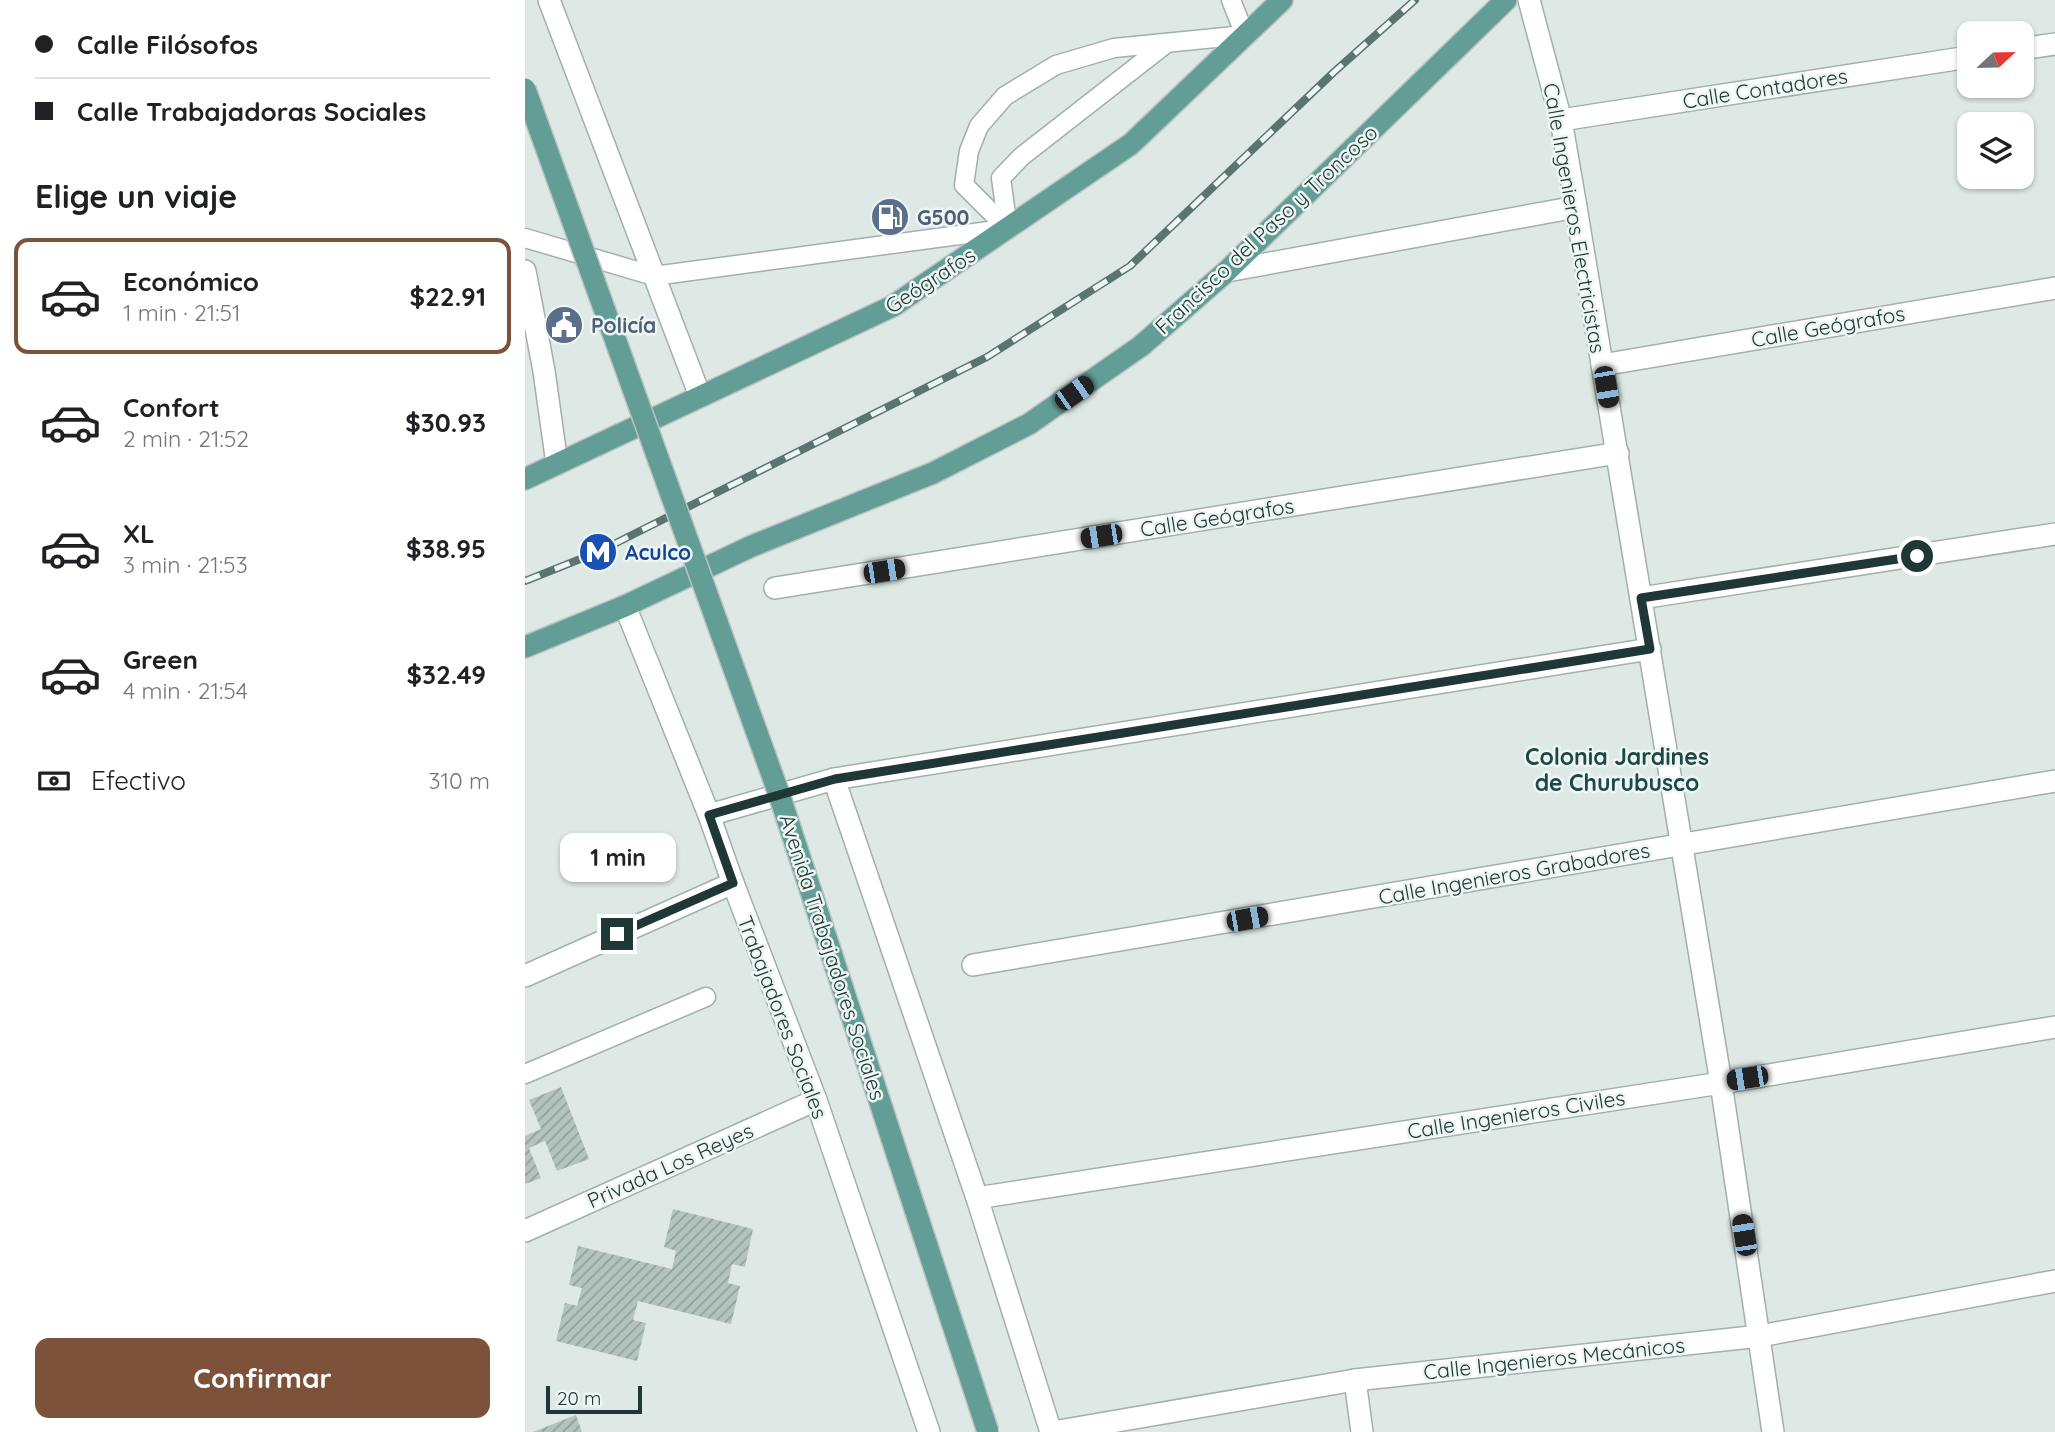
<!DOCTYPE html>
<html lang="es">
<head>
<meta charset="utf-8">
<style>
  body { margin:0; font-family:Quicksand,sans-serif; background:#f6f6f6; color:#202124; height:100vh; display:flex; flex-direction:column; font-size:26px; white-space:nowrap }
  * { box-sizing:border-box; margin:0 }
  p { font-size:23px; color:#757577 }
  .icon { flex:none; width:38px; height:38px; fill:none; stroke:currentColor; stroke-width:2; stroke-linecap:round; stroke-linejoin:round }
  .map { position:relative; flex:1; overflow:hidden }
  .drawer { display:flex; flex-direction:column; background:#fff; width:525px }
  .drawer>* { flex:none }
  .top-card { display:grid; align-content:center; height:154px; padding:0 35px; background:#fff }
  .needle { width:46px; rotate:68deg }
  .buttons { position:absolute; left:1432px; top:21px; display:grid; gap:14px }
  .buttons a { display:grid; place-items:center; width:77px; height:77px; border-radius:14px; background:#fff; box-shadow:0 2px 5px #0004; font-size:35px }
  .scale { position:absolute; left:21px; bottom:18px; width:96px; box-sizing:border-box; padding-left:7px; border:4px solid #203835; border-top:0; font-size:19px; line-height:24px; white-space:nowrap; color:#203835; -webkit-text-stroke:5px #eef6f3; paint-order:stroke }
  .end { position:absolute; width:32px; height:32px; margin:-16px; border:9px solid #203835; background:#fff; box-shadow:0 0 0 4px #fff }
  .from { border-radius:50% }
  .bubble { position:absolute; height:49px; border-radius:14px; background:#fff; box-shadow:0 2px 5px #0004; font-size:23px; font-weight:700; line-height:49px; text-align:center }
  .car { position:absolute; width:21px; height:42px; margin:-21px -10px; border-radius:9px; box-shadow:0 0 5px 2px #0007; background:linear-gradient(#222 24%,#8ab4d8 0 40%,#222 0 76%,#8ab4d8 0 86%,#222 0) }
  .top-card b { display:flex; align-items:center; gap:24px; height:66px; font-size:26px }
  .top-card b+b { border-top:2px solid #e0e0e0 }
  .top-card i { width:18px; height:18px; background:#202124 }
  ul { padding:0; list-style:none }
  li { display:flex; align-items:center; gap:21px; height:116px; margin:0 14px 10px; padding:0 21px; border:4px solid transparent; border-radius:14px }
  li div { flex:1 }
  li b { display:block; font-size:26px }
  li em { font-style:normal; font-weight:700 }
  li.on { border-color:#7d523a }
  li>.icon { width:63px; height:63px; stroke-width:1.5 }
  h2 { padding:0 35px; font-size:32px; line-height:84px }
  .pay { display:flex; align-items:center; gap:18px; height:77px; padding:0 35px; font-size:26px }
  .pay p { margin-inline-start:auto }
  .cta { display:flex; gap:14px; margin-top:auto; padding:14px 35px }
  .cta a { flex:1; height:80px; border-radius:14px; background:#7d523a; color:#fff; font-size:28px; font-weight:700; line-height:80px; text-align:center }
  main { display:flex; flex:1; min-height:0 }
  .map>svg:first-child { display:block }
</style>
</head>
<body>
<main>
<section class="drawer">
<div class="top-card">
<b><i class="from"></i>Calle Filósofos</b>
<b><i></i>Calle Trabajadoras Sociales</b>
</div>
<h2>Elige un viaje</h2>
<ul>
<li class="on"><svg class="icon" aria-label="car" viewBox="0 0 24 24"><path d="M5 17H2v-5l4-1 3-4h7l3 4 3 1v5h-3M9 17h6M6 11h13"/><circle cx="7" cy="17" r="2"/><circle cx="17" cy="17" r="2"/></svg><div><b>Económico</b><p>1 min · 21:51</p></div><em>$22.91</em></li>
<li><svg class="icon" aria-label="car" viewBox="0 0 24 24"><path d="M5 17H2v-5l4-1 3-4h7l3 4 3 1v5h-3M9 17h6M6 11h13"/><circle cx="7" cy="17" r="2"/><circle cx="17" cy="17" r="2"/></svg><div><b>Confort</b><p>2 min · 21:52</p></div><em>$30.93</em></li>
<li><svg class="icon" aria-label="car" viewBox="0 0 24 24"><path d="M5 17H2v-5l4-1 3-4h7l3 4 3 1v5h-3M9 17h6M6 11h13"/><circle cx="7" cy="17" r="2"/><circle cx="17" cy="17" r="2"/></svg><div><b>XL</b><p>3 min · 21:53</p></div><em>$38.95</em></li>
<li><svg class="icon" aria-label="car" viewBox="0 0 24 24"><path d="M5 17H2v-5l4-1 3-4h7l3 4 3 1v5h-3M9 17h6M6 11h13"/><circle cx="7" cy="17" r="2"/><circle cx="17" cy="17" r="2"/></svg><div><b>Green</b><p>4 min · 21:54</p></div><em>$32.49</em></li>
</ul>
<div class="pay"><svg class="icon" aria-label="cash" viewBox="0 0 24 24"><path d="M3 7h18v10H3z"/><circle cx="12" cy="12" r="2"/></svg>Efectivo<p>310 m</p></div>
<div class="cta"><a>Confirmar</a></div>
</section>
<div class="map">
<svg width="1530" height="1432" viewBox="0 0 1530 1432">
  <defs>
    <pattern id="building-hatch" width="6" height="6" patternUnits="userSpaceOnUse" patternTransform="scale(1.75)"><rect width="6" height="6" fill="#b3c4bf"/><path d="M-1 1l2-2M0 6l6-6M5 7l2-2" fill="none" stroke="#91a09c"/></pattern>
  </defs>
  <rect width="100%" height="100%" fill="#dee9e5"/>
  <!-- building -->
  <g fill="url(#building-hatch)">
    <polygon points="36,1087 64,1159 32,1171 20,1141 4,1148 16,1178 0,1184 0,1136 16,1129 4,1100"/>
    <polygon points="148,1209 228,1229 220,1267 207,1264 203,1283 215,1286 206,1324 113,1301 108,1320 121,1323 112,1361 31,1341 40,1303 52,1306 57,1288 44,1285 53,1246 147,1269 151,1251 139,1247"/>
    <polygon points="51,1415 57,1432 8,1432"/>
  </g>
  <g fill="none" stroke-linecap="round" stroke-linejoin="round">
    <defs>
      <g id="service">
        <polyline points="483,229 439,185 444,151 454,126 480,96 531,65 589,48 720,35 706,0"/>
        <polyline points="483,229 476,178 496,157 642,43"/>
        <polyline points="0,238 129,276 479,229"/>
        <polyline points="0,1074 181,997"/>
      </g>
      <g id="minor">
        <polyline points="1004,0 1036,120 1051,207 1196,1083 1248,1432"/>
        <polyline points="1496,49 1530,44"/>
        <polyline points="1036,120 1444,57"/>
        <polyline points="702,271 1051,207"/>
        <polyline points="1077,365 1530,288"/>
        <polyline points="250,588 1093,453"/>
        <polyline points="1116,598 1530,534"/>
        <polyline points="309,779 452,1198 526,1432"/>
        <polyline points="184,815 309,779 1125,649"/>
        <polyline points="448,965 1530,781"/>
        <polyline points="0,976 208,883"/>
        <polyline points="452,1198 1196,1083 1530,1027"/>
        <polyline points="0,1231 291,1100"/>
        <polyline points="830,1380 837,1432"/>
        <polyline points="528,1432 830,1380 1235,1336 1530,1281"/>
      </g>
      <g id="tertiary">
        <polyline points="24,0 175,396"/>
        <polyline points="0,271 19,371 32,464"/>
        <polyline points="100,606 184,815 208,883 291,1100 404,1432"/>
      </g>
      <g id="primary">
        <polyline points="0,479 368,306 606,144 757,0"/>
        <polyline points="0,647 100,606 227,546 408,473 504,424 616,346 702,271 981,0"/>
      </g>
    </defs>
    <!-- service casing -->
    <use href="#service" stroke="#a1b0ad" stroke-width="21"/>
    <!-- minor casing -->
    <use href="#minor" stroke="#a1b0ad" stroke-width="24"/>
    <!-- tertiary casing -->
    <use href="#tertiary" stroke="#a1b0ad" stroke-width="24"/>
    <!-- primary casing -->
    <use href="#primary" stroke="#bcc3c2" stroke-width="24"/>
    <!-- service -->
    <use href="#service" stroke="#fff" stroke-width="18"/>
    <!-- minor -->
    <use href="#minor" stroke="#fff" stroke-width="21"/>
    <!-- tertiary -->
    <use href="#tertiary" stroke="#fff" stroke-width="21"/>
    <!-- primary -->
    <use href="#primary" stroke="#639e96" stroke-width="21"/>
    <defs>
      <polyline id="rail" points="0,581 73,552 462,357 605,266 809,72 890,0"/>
    </defs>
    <!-- rail casing -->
    <use href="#rail" stroke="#5a7470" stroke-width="8"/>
    <!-- rail -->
    <use href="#rail" stroke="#eef6f3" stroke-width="5" stroke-dasharray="16" stroke-linecap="butt"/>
    <defs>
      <polyline id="primary-bridge" points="0,89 254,794 463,1432"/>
    </defs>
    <!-- primary-bridge casing -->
    <use href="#primary-bridge" stroke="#bcc3c2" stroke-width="24" stroke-linecap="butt"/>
    <!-- primary-bridge -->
    <use href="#primary-bridge" stroke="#639e96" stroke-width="21"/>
  </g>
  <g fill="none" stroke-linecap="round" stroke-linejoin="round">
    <!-- route -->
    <polyline stroke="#203835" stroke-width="9" points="92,934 208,883 184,815 310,779 1125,649 1116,598 1392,556"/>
  </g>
  <!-- icons -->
  <defs>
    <symbol id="fuel-disc" viewBox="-11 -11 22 22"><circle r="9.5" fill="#5c6f8a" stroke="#eef6f3"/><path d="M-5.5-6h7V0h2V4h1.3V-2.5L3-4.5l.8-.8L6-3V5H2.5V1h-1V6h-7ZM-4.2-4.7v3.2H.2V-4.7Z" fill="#fff"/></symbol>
    <symbol id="civic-disc" viewBox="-11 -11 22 22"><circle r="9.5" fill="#5c6f8a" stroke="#eef6f3"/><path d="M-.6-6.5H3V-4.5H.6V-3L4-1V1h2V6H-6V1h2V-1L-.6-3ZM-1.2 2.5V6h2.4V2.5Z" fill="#fff"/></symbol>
    <symbol id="metro-disc" viewBox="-11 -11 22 22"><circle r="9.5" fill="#1a4fb4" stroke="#eef6f3"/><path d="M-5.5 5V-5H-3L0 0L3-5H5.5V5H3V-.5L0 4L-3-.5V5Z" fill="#fff"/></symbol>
  </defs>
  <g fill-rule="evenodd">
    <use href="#fuel-disc" x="343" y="195" width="44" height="44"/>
    <use href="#civic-disc" x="17" y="303" width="44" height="44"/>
    <use href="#metro-disc" x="51" y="530" width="44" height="44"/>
  </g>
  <g text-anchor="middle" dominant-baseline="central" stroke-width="5" stroke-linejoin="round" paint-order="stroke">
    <!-- street labels -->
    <g font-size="21" fill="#203835" stroke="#eef6f3">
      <text transform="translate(1240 88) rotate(-9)">Calle Contadores</text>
      <text transform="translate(1050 218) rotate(80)">Calle Ingenieros Electricistas</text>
      <text transform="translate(741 229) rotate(-43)">Francisco del Paso y Troncoso</text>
      <text transform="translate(405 280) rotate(-33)">Geógrafos</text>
      <text transform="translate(1303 326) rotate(-10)">Calle Geógrafos</text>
      <text transform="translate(692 517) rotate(-9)">Calle Geógrafos</text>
      <text transform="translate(989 873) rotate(-10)">Calle Ingenieros Grabadores</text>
      <text transform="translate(308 957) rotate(72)">Avenida Trabajadores Sociales</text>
      <text transform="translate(258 1017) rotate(69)">Trabajadores Sociales</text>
      <text transform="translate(991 1114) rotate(-9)">Calle Ingenieros Civiles</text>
      <text transform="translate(145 1165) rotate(-24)">Privada Los Reyes</text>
      <text transform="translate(1029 1358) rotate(-6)">Calle Ingenieros Mecánicos</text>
    </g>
    <!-- service labels -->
    <g font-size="21" font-weight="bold" fill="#4e5e75" stroke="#eef6f3" text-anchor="start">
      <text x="392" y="217">G500</text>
      <text x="66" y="325">Policía</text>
    </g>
    <!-- transit labels -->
    <g font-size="21" font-weight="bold" fill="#164399" stroke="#eef6f3" text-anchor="start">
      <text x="100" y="552">Aculco</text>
    </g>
    <!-- neighbourhood labels -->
    <g font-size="23" font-weight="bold" fill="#1c4944" stroke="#eef6f3">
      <text x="1092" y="756">Colonia Jardines<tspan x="1092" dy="26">de Churubusco</tspan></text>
    </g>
  </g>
</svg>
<div class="buttons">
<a><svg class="needle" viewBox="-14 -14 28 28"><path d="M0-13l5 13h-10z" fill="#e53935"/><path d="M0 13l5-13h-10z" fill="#757577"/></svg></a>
<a><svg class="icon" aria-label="layers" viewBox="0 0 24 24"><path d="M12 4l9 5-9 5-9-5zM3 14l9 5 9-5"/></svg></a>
</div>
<div class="scale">20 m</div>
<i class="end from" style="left:1392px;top:556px"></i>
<i class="end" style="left:92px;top:934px"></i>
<div class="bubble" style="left:35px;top:833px;width:116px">1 min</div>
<i class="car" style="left:1081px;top:387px;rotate:170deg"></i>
<i class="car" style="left:549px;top:393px;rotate:55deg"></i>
<i class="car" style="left:576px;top:536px;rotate:261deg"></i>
<i class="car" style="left:359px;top:571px;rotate:81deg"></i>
<i class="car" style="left:722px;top:919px;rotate:80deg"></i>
<i class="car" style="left:1222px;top:1078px;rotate:261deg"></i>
<i class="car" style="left:1219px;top:1235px;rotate:351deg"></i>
</div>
</main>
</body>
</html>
